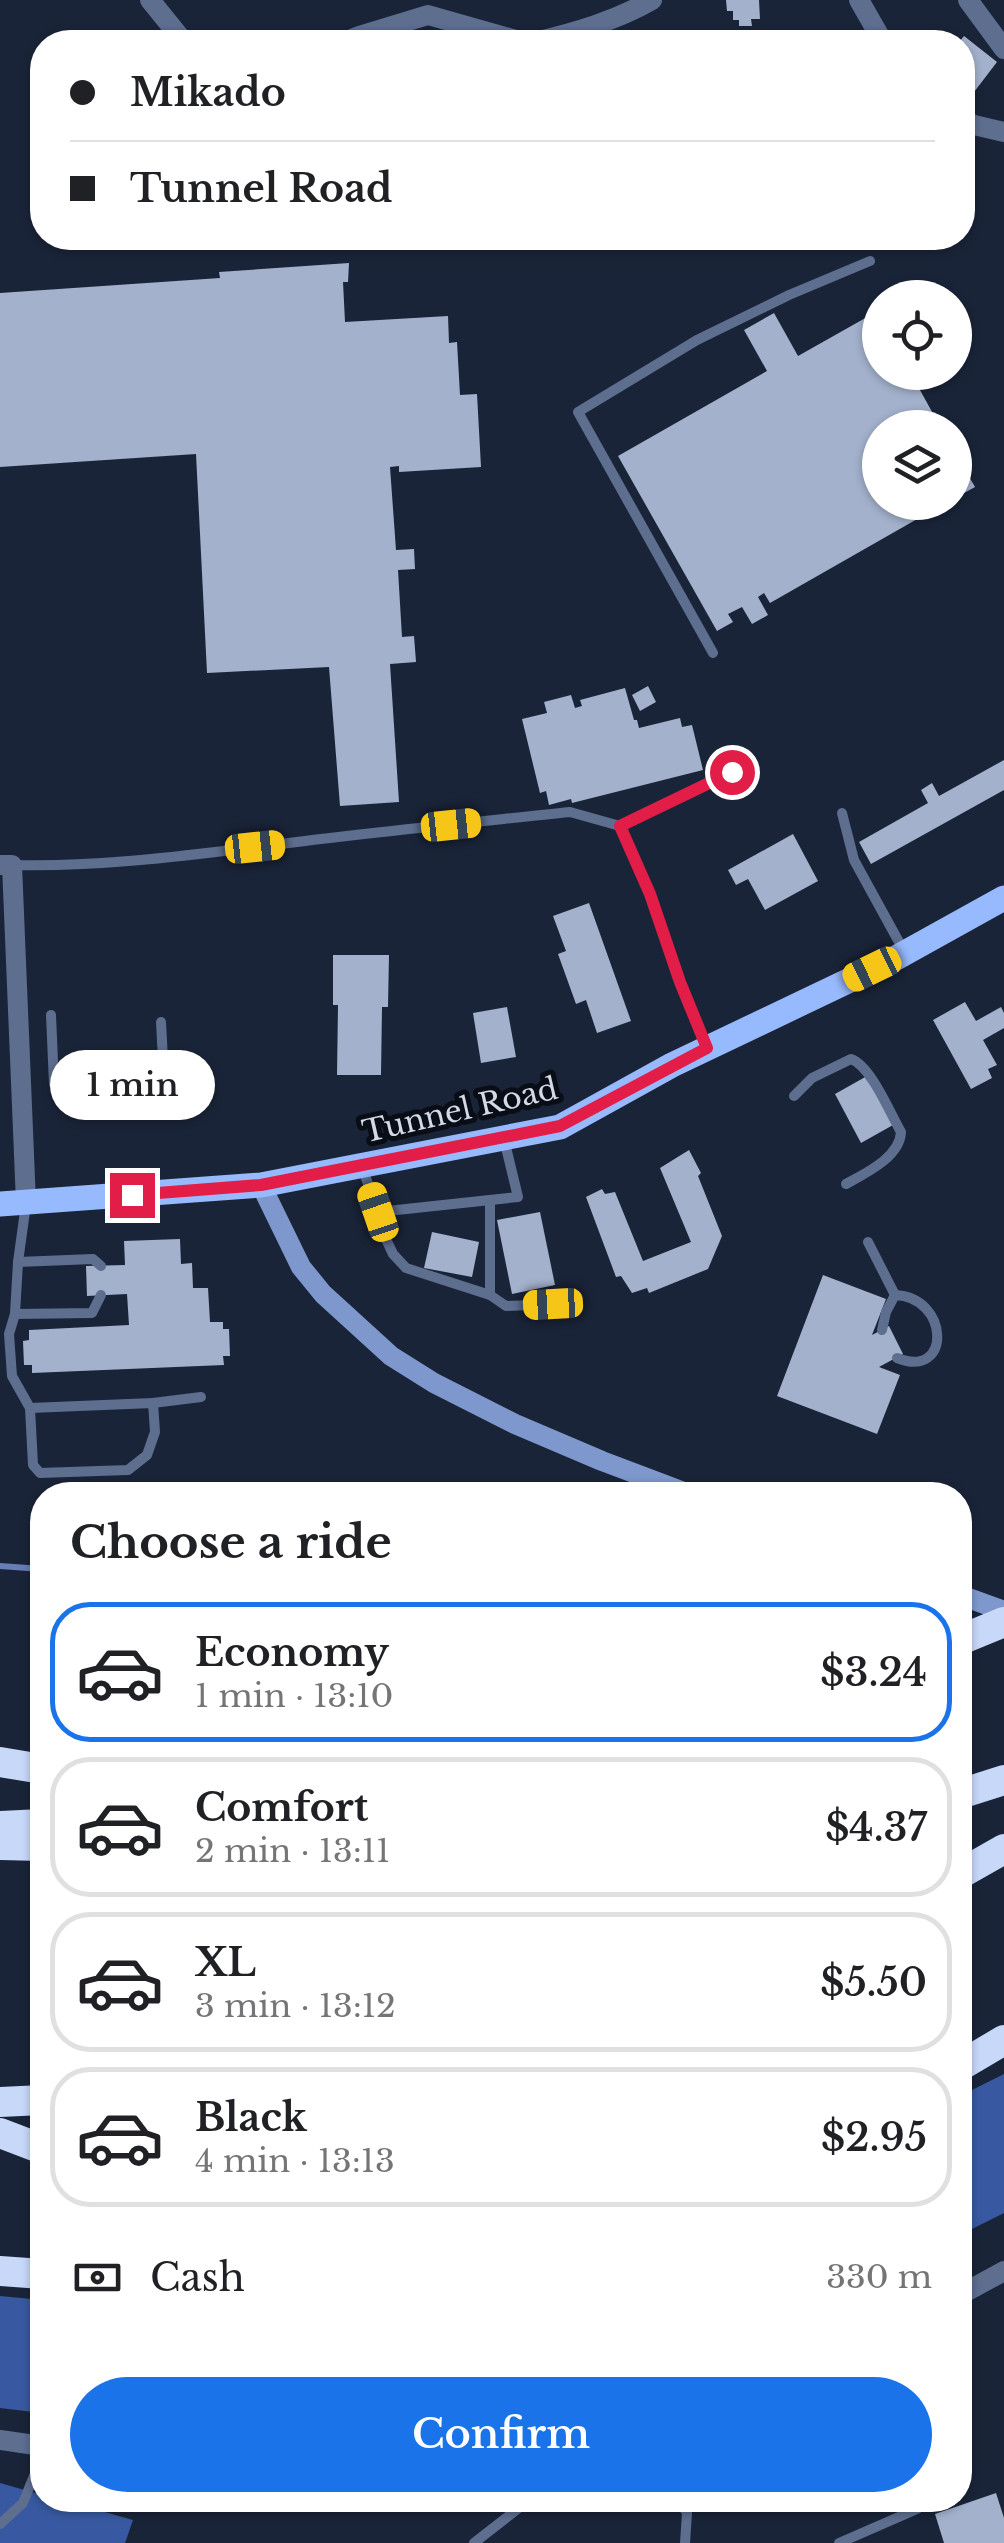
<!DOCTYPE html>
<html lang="en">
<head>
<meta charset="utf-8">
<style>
  body { margin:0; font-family:"Libre Baskerville",serif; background:#f2f2f2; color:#202124; height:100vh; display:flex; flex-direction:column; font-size:38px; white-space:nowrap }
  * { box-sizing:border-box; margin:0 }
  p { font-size:32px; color:#757577 }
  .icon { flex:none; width:55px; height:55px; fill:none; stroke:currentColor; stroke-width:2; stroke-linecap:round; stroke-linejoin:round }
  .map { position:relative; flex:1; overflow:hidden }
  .details { position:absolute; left:30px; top:1482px; width:942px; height:1030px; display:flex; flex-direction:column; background:#fff; border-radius:40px; box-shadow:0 2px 8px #0004 }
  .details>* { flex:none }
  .banner { position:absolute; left:30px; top:30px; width:945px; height:220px; border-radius:40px; box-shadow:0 2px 8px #0004; display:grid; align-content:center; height:220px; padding:0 40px; background:#fff }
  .buttons { position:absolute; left:862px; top:280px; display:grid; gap:20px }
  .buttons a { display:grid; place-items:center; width:110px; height:110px; border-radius:50%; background:#fff; box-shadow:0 2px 8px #0004; font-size:50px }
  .end { position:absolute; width:45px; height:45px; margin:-22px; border:12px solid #e11d48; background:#fff; box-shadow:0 0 0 5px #fff }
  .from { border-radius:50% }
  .bubble { position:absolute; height:70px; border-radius:35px; background:#fff; box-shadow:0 2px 8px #0004; font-size:32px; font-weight:600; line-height:70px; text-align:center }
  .car { position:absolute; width:30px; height:60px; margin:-30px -15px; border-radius:12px; box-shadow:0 0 8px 2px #0007; background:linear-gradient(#f5c518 24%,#345 0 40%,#f5c518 0 76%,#345 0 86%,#f5c518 0) }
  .banner b { display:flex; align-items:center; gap:35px; height:95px; font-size:38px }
  .banner b+b { border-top:2px solid #e0e0e0 }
  .banner i { width:25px; height:25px; background:#202124 }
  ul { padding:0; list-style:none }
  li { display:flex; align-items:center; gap:30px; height:140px; margin:0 20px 15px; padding:0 20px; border:5px solid #e0e0e0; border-radius:40px }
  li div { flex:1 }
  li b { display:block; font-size:38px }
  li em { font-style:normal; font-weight:600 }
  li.selected { border-color:#1a73e8 }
  li>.icon { width:90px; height:90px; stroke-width:1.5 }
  h2 { padding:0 40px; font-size:45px; line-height:120px }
  .pay { display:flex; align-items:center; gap:25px; height:110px; padding:0 40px; font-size:38px }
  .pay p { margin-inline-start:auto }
  .action { display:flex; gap:20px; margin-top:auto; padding:20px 40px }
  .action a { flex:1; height:115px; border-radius:60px; background:#1a73e8; color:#fff; font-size:40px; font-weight:600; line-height:115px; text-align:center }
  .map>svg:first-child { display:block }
</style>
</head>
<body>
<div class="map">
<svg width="1004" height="2543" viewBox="0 0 1004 2543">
  <rect width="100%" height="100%" fill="#1a2438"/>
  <!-- forest -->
  <g fill="#3859a1">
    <polygon points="1004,2074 1004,2213 960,2235 960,2096"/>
    <polygon points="0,2296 42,2300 42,2413 0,2408"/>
    <polygon points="0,2483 42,2495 42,2500 62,2500 133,2520 125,2543 0,2543"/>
  </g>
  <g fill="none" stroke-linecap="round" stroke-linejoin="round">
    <!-- stream -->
    <polyline stroke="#667eb5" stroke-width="6" points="0,1566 42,1569"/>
  </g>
  <!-- building -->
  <g fill="#a3b1cc">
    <polygon points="726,0 759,0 760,19 751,19 752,26 739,26 739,20 733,20 733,11 727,11"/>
    <polygon points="964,36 997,62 971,96 962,89 962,42 959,42"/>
    <polygon points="349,263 348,282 343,282 345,322 448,316 449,343 457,342 460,395 477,394 481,467 399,472 399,466 390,467 396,550 414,549 415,569 398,570 402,637 414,636 416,662 390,664 399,802 340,806 329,667 207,673 196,454 0,467 0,293 220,278 219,272"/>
    <polygon points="876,312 880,319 880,372 910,372 941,428 880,428 880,502 947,502 770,603 764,593 758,597 768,615 752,624 742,607 728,614 733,622 717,631 618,456 767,371 744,330 774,313 798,356"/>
    <polygon points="955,452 975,487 955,498"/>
    <polygon points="648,686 656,702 640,711 632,695"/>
    <polygon points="625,688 634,720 637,720 639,728 680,718 682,727 692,725 703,770 572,803 571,799 549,805 546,791 540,793 522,719 547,713 544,702 571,695 575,708 582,706 580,700"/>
    <polygon points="1004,760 1004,790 871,864 859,842 928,803 921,790 932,783 939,796"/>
    <polygon points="793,834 818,881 765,910 748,879 736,885 728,870"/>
    <polygon points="589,903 631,1021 597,1033 586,1000 576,1004 558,954 566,951 553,916"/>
    <polygon points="333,955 389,955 388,1007 382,1007 381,1075 337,1075 338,1005 333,1005"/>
    <polygon points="965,1002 976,1021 1001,1007 1004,1013 1004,1028 983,1040 997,1065 988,1069 992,1078 971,1089 933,1020"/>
    <polygon points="507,1007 516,1057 481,1063 473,1013"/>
    <rect x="70" y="1054" width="80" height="29"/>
    <polygon points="867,1076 893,1125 861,1143 835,1094"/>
    <polygon points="689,1150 701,1173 698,1176 722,1236 708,1269 649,1293 647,1288 632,1293 621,1276 616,1277 586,1197 602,1189 605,1194 615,1192 643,1261 691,1242 660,1168"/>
    <polygon points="540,1212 555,1285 512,1294 497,1220"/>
    <polygon points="432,1232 479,1242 472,1277 424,1268"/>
    <polygon points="180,1239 181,1264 192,1263 193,1288 208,1288 210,1322 223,1322 223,1329 229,1329 230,1356 223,1356 224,1365 32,1373 32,1365 24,1365 23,1341 29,1340 29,1330 129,1325 127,1294 87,1296 86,1266 125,1265 124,1241"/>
    <polygon points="823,1275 886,1299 872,1335 889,1326 903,1354 879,1367 900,1375 877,1434 777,1396"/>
    <polygon points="996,2493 1004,2518 1004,2543 944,2543 935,2514"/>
  </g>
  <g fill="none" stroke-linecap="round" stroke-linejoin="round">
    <!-- service -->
    <g stroke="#5e6e8f" stroke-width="10">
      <polyline points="713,653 578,412 697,340 789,295 870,261"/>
      <polyline points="842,813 854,860 905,953"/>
      <polyline points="620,826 650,894 680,982 707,1049"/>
      <path d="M13,865C94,867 176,857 257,847C361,833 466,823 570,812L620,826L732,772"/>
      <path d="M51,1015L54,1084L58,1093L67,1098L151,1097C161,1093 163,1088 164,1079L161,1022"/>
      <path d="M794,1096L812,1078L851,1059C871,1066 890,1113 901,1132C900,1157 866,1173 846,1184"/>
      <polyline points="362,1167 378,1212 518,1197 504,1139"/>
      <polyline points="490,1202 490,1295"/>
      <polyline points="26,1204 18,1262 15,1314 9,1334 12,1376 30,1408 33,1465 40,1473 128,1470 147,1455 155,1432 153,1403 201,1397"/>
      <polyline points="378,1212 384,1235 393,1254 406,1268 490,1295 506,1306 553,1304"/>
      <polyline points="868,1242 895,1295"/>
      <polyline points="18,1262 93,1259 101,1266"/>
      <polyline points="15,1314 92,1313 101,1295"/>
      <path d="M882,1330L886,1312L895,1295C950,1297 952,1380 897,1358"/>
      <polyline points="30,1408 153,1403"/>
      <polyline points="678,2500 687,2513 685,2543"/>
      <polyline points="0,2524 23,2503 42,2456"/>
      <polyline points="474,2543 529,2500"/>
      <polyline points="839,2543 917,2509 929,2500"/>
    </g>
    <!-- minor -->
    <g stroke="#5e6e8f" stroke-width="20">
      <polyline points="150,0 184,42"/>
      <polyline points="859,0 883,42"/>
      <polyline points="968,0 1004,49"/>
      <polyline points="344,42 359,36 428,15 523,42"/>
      <path d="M535,42C576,32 615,21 652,0"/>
      <polyline points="962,119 974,125 1004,132"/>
      <polyline points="0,865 12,865 26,1203"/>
      <polyline points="960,2295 1004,2271"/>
      <polyline points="0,2440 42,2446"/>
    </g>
    <!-- secondary -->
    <g stroke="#7e98cd" stroke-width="20">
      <polyline points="261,1185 301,1267 323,1294 391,1356 434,1383 515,1424 602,1461 692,1495"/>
      <polyline points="960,1595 1004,1611"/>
    </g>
    <!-- primary -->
    <polyline stroke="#97b9fd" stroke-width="25" points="0,1204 261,1185 560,1127 672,1065 894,959 1004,898"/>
    <!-- motorway -->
    <g stroke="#c7d8f8" stroke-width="30">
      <polyline points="960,1640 1004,1622"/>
      <polyline points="0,1762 42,1769"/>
      <polyline points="960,1794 1004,1780"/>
      <polyline points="0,1826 42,1824"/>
      <polyline points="0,1845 42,1846"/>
      <polyline points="960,1874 1004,1849"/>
      <polyline points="960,2066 1004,2040"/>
      <polyline points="0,2102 42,2100"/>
      <polyline points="0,2133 42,2149"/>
      <polyline points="0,2271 42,2274"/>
    </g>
  </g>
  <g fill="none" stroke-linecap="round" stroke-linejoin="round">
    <!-- route -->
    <polyline stroke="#e11d48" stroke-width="12" points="132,1195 261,1185 560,1126 707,1048 680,982 650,894 620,826 732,772"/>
  </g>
  <g text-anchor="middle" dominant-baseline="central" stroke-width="10" stroke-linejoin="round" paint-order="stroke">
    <!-- street labels -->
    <g font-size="30" fill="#d2d9e7" stroke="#090d16">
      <text transform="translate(460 1110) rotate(-13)">Tunnel Road</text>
    </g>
  </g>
</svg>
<div class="buttons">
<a><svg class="icon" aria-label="locate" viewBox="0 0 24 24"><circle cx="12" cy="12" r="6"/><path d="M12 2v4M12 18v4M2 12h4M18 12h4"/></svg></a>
<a><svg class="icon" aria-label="layers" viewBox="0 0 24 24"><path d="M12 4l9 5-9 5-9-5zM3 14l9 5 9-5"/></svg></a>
</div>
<i class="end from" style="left:732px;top:772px"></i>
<i class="end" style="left:132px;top:1195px"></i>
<div class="bubble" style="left:50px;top:1050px;width:165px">1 min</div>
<i class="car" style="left:451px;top:825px;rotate:84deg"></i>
<i class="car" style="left:255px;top:847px;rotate:84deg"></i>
<i class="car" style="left:872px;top:969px;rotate:244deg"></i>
<i class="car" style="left:378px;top:1212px;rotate:341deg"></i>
<i class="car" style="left:553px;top:1304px;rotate:267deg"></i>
<div class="banner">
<b><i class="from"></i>Mikado</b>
<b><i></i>Tunnel Road</b>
</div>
<section class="details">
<h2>Choose a ride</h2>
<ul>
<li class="selected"><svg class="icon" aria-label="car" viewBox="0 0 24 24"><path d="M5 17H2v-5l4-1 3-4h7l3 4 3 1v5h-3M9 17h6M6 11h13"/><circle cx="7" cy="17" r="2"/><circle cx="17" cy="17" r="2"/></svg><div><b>Economy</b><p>1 min · 13:10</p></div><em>$3.24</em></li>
<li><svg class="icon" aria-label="car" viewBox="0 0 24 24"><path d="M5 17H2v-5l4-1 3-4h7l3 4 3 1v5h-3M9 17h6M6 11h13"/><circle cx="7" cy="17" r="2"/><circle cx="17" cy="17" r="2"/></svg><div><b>Comfort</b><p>2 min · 13:11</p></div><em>$4.37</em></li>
<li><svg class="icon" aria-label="car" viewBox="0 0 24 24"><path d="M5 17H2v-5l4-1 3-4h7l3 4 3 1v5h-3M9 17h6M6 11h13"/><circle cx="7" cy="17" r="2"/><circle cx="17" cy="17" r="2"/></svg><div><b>XL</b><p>3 min · 13:12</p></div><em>$5.50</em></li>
<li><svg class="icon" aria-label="car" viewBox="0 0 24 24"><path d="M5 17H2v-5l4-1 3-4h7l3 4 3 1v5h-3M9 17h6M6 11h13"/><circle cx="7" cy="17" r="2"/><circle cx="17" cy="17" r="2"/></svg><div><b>Black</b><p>4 min · 13:13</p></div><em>$2.95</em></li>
</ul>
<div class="pay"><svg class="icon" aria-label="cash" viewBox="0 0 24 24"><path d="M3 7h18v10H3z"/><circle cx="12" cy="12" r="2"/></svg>Cash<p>330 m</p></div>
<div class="action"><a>Confirm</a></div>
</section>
</div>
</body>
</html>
